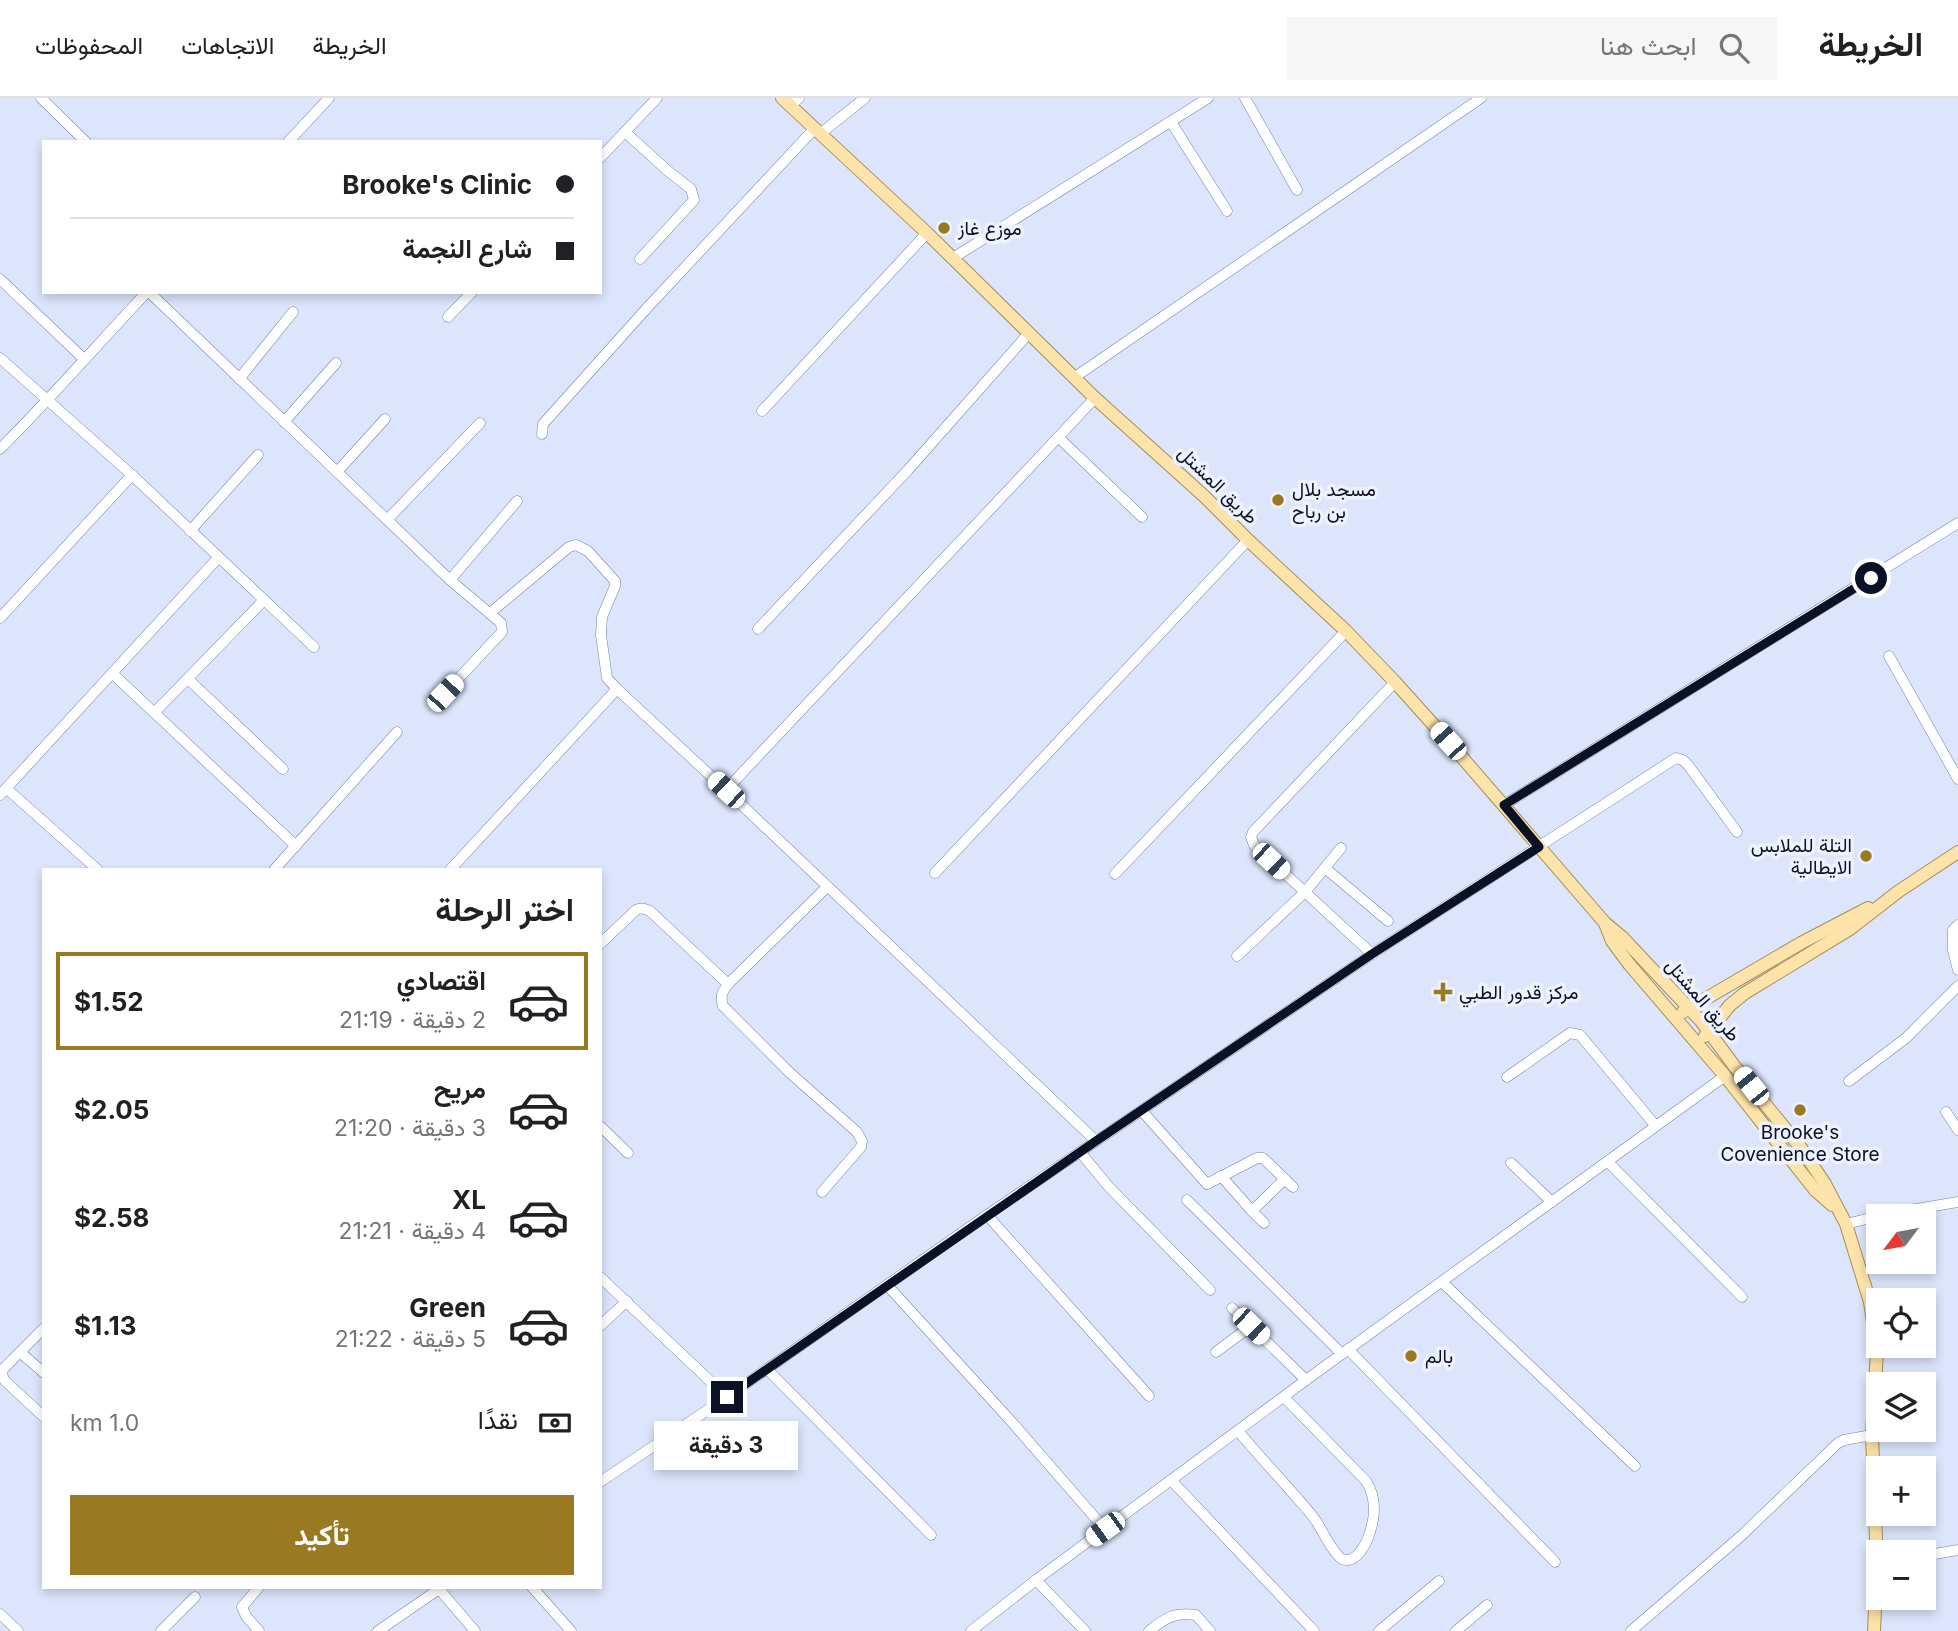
<!DOCTYPE html>
<html lang="ar">
<head>
<meta charset="utf-8">
<style>
  body { margin:0; font-family:Inter,Vazirmatn,sans-serif; background:#f6f6f6; color:#202124; direction:rtl; height:100vh; display:flex; flex-direction:column; font-size:26px; white-space:nowrap }
  * { box-sizing:border-box; margin:0 }
  p { font-size:23px; color:#757577 }
  .icon { flex:none; width:38px; height:38px; fill:none; stroke:currentColor; stroke-width:2; stroke-linecap:round; stroke-linejoin:round }
  .map { position:relative; flex:1; overflow:hidden; direction:ltr }
  .side { position:absolute; left:42px; top:770px; width:560px; height:721px; display:flex; flex-direction:column; background:#fff; border-radius:0px; box-shadow:0 4px 10px #0003; direction:rtl }
  .side>* { flex:none }
  .hud { position:absolute; left:42px; top:42px; width:560px; height:154px; border-radius:0px; box-shadow:0 4px 10px #0003; direction:rtl; display:grid; align-content:center; height:154px; padding:0 28px; background:#fff }
  .needle { width:46px; rotate:238deg }
  .tools { position:absolute; left:1866px; top:1106px; display:grid; gap:14px }
  .tools a { display:grid; place-items:center; width:70px; height:70px; border-radius:0px; background:#fff; box-shadow:0 4px 10px #0003; font-size:35px }
  .end { position:absolute; width:32px; height:32px; margin:-16px; border:9px solid #0c1225; background:#fff; box-shadow:0 0 0 4px #fff }
  .from { border-radius:50% }
  .bubble { position:absolute; height:49px; border-radius:0px; background:#fff; box-shadow:0 4px 10px #0003; font-size:23px; font-weight:700; line-height:49px; text-align:center; direction:rtl }
  .car { position:absolute; width:21px; height:42px; margin:-21px -10px; border-radius:9px; box-shadow:0 0 5px 2px #0007; background:linear-gradient(#fff 24%,#345 0 40%,#fff 0 76%,#345 0 86%,#fff 0) }
  .hud b { display:flex; align-items:center; gap:24px; height:66px; font-size:26px }
  .hud b+b { border-top:2px solid #e0e0e0 }
  .hud i { width:18px; height:18px; background:#202124 }
  ul { padding:0; list-style:none }
  li { display:flex; align-items:center; gap:21px; height:98px; margin:0 14px 10px; padding:0 14px; border:4px solid transparent; border-radius:0px }
  li div { flex:1 }
  li b { display:block; font-size:26px }
  li em { font-style:normal; font-weight:700 }
  li.on { border-color:#997922 }
  li>.icon { width:63px; height:63px; stroke-width:1.5 }
  h2 { padding:0 28px; font-size:32px; line-height:84px }
  .pay { display:flex; align-items:center; gap:18px; height:77px; padding:0 28px; font-size:26px }
  .pay p { margin-inline-start:auto }
  .button { display:flex; gap:14px; margin-top:auto; padding:14px 28px }
  .button a { flex:1; height:80px; border-radius:0px; background:#997922; color:#fff; font-size:28px; font-weight:700; line-height:80px; text-align:center }
  header { display:flex; align-items:center; gap:42px; box-sizing:border-box; height:98px; padding:0 35px; background:#fff; border-bottom:2px solid #e0e0e0 }
  header strong { font-size:33px }
  nav { display:flex; gap:38px; margin-inline-start:auto; font-size:24px }
  .search { width:490px; height:63px; background:#f6f6f6; display:flex; align-items:center; gap:18px; box-sizing:border-box; padding:0 24px; border-radius:0px; color:#757577; font-size:26px }
  .map>svg:first-child { display:block }
</style>
</head>
<body>
<header>
<strong>الخريطة</strong>
<div class="search"><svg class="icon" aria-label="search" viewBox="0 0 24 24"><circle cx="10" cy="10" r="6"/><path d="M15 15l6 6"/></svg>ابحث هنا</div>
<nav><a>الخريطة</a><a>الاتجاهات</a><a>المحفوظات</a></nav>
</header>
<div class="map">
<svg width="1958" height="1533" viewBox="0 0 1958 1533">
  <rect width="100%" height="100%" fill="#dce5fb"/>
  <g fill="none" stroke-linecap="round" stroke-linejoin="round">
    <defs>
      <g id="minor">
        <polyline points="41,0 86,44"/>
        <polyline points="1245,0 1297,92"/>
        <polyline points="790,8 799,0"/>
        <polyline points="1171,24 1227,113"/>
        <polyline points="625,34 668,73 691,91 694,102 640,161"/>
        <polyline points="820,36 865,0"/>
        <polyline points="288,44 329,0"/>
        <polyline points="600,60 657,0"/>
        <polyline points="953,160 1208,0"/>
        <polyline points="0,181 84,261"/>
        <polyline points="149,194 450,482 501,525 502,534 445,595"/>
        <polyline points="448,219 472,194"/>
        <polyline points="0,260 132,377 314,549"/>
        <polyline points="1075,279 1481,0"/>
        <polyline points="239,281 293,214"/>
        <polyline points="762,313 927,135"/>
        <polyline points="284,324 336,265"/>
        <polyline points="542,336 543,326 647,210 815,30"/>
        <polyline points="1058,339 1142,419"/>
        <path d="M0,351C51,300 98,246 147,194"/>
        <polyline points="337,374 385,321"/>
        <polyline points="387,422 480,325"/>
        <polyline points="190,433 258,357"/>
        <polyline points="450,482 517,403"/>
        <polyline points="490,515 569,449 576,447 588,453 615,483 615,488 602,519 601,537 607,580 617,591 726,692 1096,1043"/>
        <polyline points="0,520 132,377"/>
        <polyline points="758,531 908,372 1029,235"/>
        <polyline points="1889,558 1958,681"/>
        <polyline points="112,575 296,748"/>
        <polyline points="188,581 283,671"/>
        <polyline points="155,614 264,502"/>
        <polyline points="6,690 98,772"/>
        <polyline points="726,692 1095,300"/>
        <polyline points="0,697 218,460"/>
        <polyline points="1504,707 1958,425"/>
        <polyline points="1325,770 1388,823"/>
        <polyline points="274,772 397,634"/>
        <polyline points="450,772 617,591"/>
        <polyline points="935,775 1248,442"/>
        <polyline points="1115,776 1346,533"/>
        <polyline points="1958,827 1953,832 1953,852 1958,872"/>
        <path d="M600,846L636,812C642,809 645,811 650,813L728,886"/>
        <polyline points="1372,856 1254,747 1251,739 1253,734 1395,584"/>
        <polyline points="1237,858 1305,794 1341,750"/>
        <polyline points="1507,979 1570,935 1580,937 1655,1027"/>
        <polyline points="1849,983 1906,940 1958,888"/>
        <polyline points="1142,1013 1207,1086 1257,1060 1263,1060 1293,1089"/>
        <polyline points="1946,1014 1958,1032"/>
        <polyline points="600,1028 628,1055"/>
        <polyline points="1080,1054 1109,1089 1210,1192"/>
        <polyline points="1608,1064 1742,1199"/>
        <polyline points="1511,1065 1552,1104"/>
        <polyline points="1221,1078 1252,1113"/>
        <path d="M822,1094L861,1049L862,1043L857,1034L790,975L723,908C720,898 722,894 728,886L827,789"/>
        <polyline points="1187,1102 1342,1256"/>
        <polyline points="987,1117 1149,1298"/>
        <polyline points="1264,1125 1252,1113 1285,1081"/>
        <polyline points="1846,1126 1887,1116 1958,1104"/>
        <polyline points="600,1179 727,1299"/>
        <polyline points="1442,1184 1635,1368"/>
        <polyline points="887,1187 1010,1322 1105,1431"/>
        <polyline points="1232,1210 1306,1282"/>
        <polyline points="600,1228 627,1203"/>
        <polyline points="44,1230 3,1271 2,1277 5,1283 44,1319"/>
        <polyline points="1348,1251 1555,1464"/>
        <polyline points="1216,1254 1251,1228"/>
        <polyline points="21,1255 44,1275"/>
        <polyline points="767,1271 931,1437"/>
        <path d="M1238,1333C1255,1353 1273,1373 1291,1393C1300,1404 1311,1414 1318,1426C1323,1435 1334,1456 1342,1461C1357,1467 1367,1444 1370,1434C1376,1416 1376,1399 1366,1383L1284,1299"/>
        <polyline points="1171,1382 1314,1533"/>
        <polyline points="600,1384 727,1299 987,1117 1372,856 1676,660 1683,662 1688,667 1737,734"/>
        <polyline points="1923,1458 1958,1452"/>
        <polyline points="1036,1482 1085,1533"/>
        <polyline points="259,1489 242,1509 246,1518 259,1533"/>
        <polyline points="532,1489 571,1533"/>
        <polyline points="439,1491 475,1533"/>
        <polyline points="0,1516 18,1533"/>
        <polyline points="161,1533 195,1499"/>
        <polyline points="378,1533 442,1489"/>
        <polyline points="971,1533 1036,1482 1306,1282 1725,978"/>
        <path d="M1149,1533C1166,1520 1173,1514 1196,1517L1210,1533"/>
        <polyline points="1379,1533 1439,1483"/>
        <polyline points="1456,1533 1487,1507"/>
        <polyline points="1631,1533 1741,1438 1838,1345 1844,1342 1872,1337"/>
      </g>
      <g id="major">
        <polyline points="782,0 927,135 1095,300 1204,398 1248,442 1346,533 1395,584 1448,643 1605,825 1623,840 1701,923 1735,969 1801,1050 1825,1086 1846,1126 1870,1204 1877,1253 1872,1337 1877,1466 1874,1533"/>
        <polyline points="1606,828 1612,843 1629,866 1725,978 1815,1092 1832,1107"/>
        <polyline points="1683,914 1801,845 1868,810"/>
        <polyline points="1705,938 1730,907 1745,895 1850,831 1899,793 1958,754"/>
      </g>
    </defs>
    <!-- minor casing -->
    <use href="#minor" stroke="#6e82b3" stroke-width="11"/>
    <!-- major casing -->
    <use href="#major" stroke="#a68e56" stroke-width="14"/>
    <!-- minor -->
    <use href="#minor" stroke="#fff" stroke-width="10"/>
    <!-- major -->
    <use href="#major" stroke="#fbe3a9" stroke-width="12"/>
  </g>
  <g fill="none" stroke-linecap="round" stroke-linejoin="round">
    <!-- route -->
    <polyline stroke="#0c1225" stroke-width="9" points="727,1299 1096,1043 1372,856 1539,749 1504,707 1871,480"/>
  </g>
  <!-- markers -->
  <g fill="#997922" stroke="#eef2fd" stroke-width="2.5">
    <circle cx="944" cy="130" r="7"/>
    <circle cx="1278" cy="402" r="7"/>
    <circle cx="1866" cy="758" r="7"/>
    <path d="M1439.5 883.5h7v7h7v7h-7v7h-7v-7h-7v-7h7z"/>
    <circle cx="1800" cy="1012" r="7"/>
    <circle cx="1411" cy="1258" r="7"/>
  </g>
  <g text-anchor="middle" dominant-baseline="central" stroke-width="7" stroke-linejoin="round" paint-order="stroke">
    <!-- poi labels -->
    <g font-size="19" fill="#0c1225" stroke="#eef2fd" text-anchor="start">
      <text x="958" y="130">موزع غاز</text>
      <text x="1292" y="391">مسجد بلال<tspan x="1292" dy="22">بن رباح</tspan></text>
      <text x="1852" y="747" text-anchor="end">التلة للملابس<tspan x="1852" dy="22">الايطالية</tspan></text>
      <text x="1459" y="894">مركز قدور الطبي</text>
      <text x="1800" y="1034" text-anchor="middle">Brooke's<tspan x="1800" dy="22">Covenience Store</tspan></text>
      <text x="1425" y="1258">بالم</text>
    </g>
    <!-- street labels -->
    <g font-size="19" fill="#0c1225" stroke="#eef2fd">
      <text transform="translate(1218 387) rotate(44)">طريق المشتل</text>
      <text transform="translate(1703 902) rotate(49)">طريق المشتل</text>
    </g>
  </g>
</svg>
<div class="tools">
<a><svg class="needle" viewBox="-14 -14 28 28"><path d="M0-13l5 13h-10z" fill="#e53935"/><path d="M0 13l5-13h-10z" fill="#757577"/></svg></a>
<a><svg class="icon" aria-label="locate" viewBox="0 0 24 24"><circle cx="12" cy="12" r="6"/><path d="M12 2v4M12 18v4M2 12h4M18 12h4"/></svg></a>
<a><svg class="icon" aria-label="layers" viewBox="0 0 24 24"><path d="M12 4l9 5-9 5-9-5zM3 14l9 5 9-5"/></svg></a>
<a>+</a>
<a>−</a>
</div>
<i class="end from" style="left:1871px;top:480px"></i>
<i class="end" style="left:727px;top:1299px"></i>
<div class="bubble" style="left:654px;top:1323px;width:144px">3 دقيقة</div>
<i class="car" style="left:445px;top:595px;rotate:43deg"></i>
<i class="car" style="left:1448px;top:643px;rotate:318deg"></i>
<i class="car" style="left:726px;top:692px;rotate:313deg"></i>
<i class="car" style="left:1271px;top:763px;rotate:133deg"></i>
<i class="car" style="left:1751px;top:988px;rotate:321deg"></i>
<i class="car" style="left:1251px;top:1228px;rotate:134deg"></i>
<i class="car" style="left:1105px;top:1431px;rotate:234deg"></i>
<div class="hud">
<b><i class="from"></i>Brooke's Clinic</b>
<b><i></i>شارع النجمة</b>
</div>
<section class="side">
<h2>اختر الرحلة</h2>
<ul>
<li class="on"><svg class="icon" aria-label="car" viewBox="0 0 24 24"><path d="M5 17H2v-5l4-1 3-4h7l3 4 3 1v5h-3M9 17h6M6 11h13"/><circle cx="7" cy="17" r="2"/><circle cx="17" cy="17" r="2"/></svg><div><b>اقتصادي</b><p>2 دقيقة · 21:19</p></div><em>$1.52</em></li>
<li><svg class="icon" aria-label="car" viewBox="0 0 24 24"><path d="M5 17H2v-5l4-1 3-4h7l3 4 3 1v5h-3M9 17h6M6 11h13"/><circle cx="7" cy="17" r="2"/><circle cx="17" cy="17" r="2"/></svg><div><b>مريح</b><p>3 دقيقة · 21:20</p></div><em>$2.05</em></li>
<li><svg class="icon" aria-label="car" viewBox="0 0 24 24"><path d="M5 17H2v-5l4-1 3-4h7l3 4 3 1v5h-3M9 17h6M6 11h13"/><circle cx="7" cy="17" r="2"/><circle cx="17" cy="17" r="2"/></svg><div><b>XL</b><p>4 دقيقة · 21:21</p></div><em>$2.58</em></li>
<li><svg class="icon" aria-label="car" viewBox="0 0 24 24"><path d="M5 17H2v-5l4-1 3-4h7l3 4 3 1v5h-3M9 17h6M6 11h13"/><circle cx="7" cy="17" r="2"/><circle cx="17" cy="17" r="2"/></svg><div><b>Green</b><p>5 دقيقة · 21:22</p></div><em>$1.13</em></li>
</ul>
<div class="pay"><svg class="icon" aria-label="cash" viewBox="0 0 24 24"><path d="M3 7h18v10H3z"/><circle cx="12" cy="12" r="2"/></svg>نقدًا<p>1.0 km</p></div>
<div class="button"><a>تأكيد</a></div>
</section>
</div>
</body>
</html>
